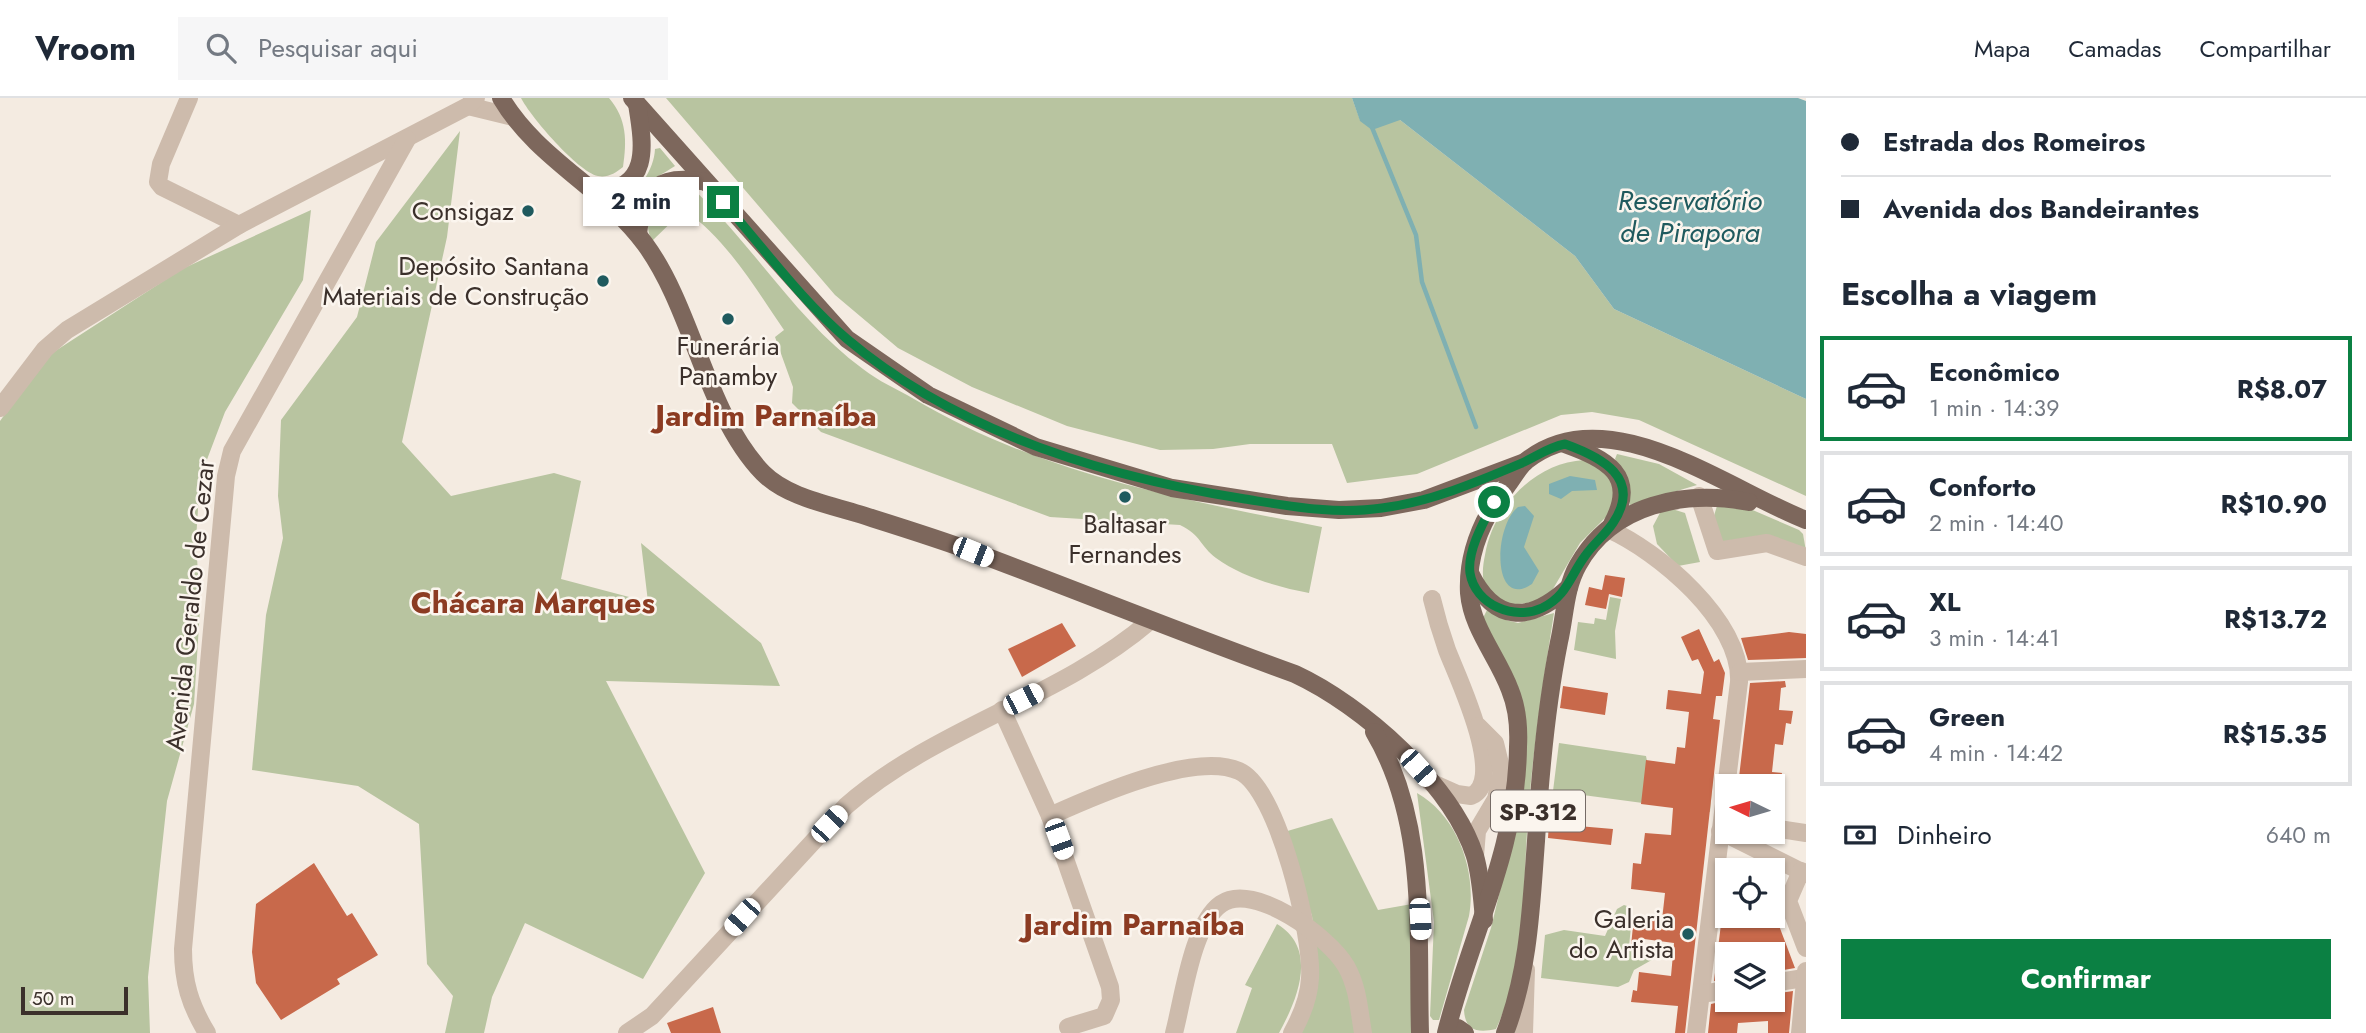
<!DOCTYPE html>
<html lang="pt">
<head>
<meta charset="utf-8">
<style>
  body { margin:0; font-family:Jost,sans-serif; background:#f6f6f7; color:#1f2937; height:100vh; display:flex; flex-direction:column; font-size:26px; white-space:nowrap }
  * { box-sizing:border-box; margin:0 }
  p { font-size:23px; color:#747a83 }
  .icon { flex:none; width:38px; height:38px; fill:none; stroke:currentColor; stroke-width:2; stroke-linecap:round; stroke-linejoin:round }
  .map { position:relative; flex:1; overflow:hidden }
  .sheet { display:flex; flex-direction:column; background:#fff; width:560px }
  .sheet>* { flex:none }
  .guide { display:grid; align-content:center; height:154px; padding:0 35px; background:#fff }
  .needle { width:46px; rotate:275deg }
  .tools { position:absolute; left:1715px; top:676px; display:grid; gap:14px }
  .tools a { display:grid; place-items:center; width:70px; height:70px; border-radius:0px; background:#fff; box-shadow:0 2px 5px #0004; font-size:35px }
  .scale { position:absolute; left:21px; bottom:18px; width:107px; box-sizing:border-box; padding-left:7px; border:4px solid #3b302b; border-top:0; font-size:19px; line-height:24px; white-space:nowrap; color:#3b302b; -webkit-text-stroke:5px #fbf5ee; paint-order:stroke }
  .end { position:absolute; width:32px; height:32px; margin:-16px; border:9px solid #0b8043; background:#fff; box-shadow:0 0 0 4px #fff }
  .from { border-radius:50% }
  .bubble { position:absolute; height:49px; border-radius:0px; background:#fff; box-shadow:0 2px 5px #0004; font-size:23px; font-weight:700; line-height:49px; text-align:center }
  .car { position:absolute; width:21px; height:42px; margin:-21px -10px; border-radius:9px; box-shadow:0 0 5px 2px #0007; background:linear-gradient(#fff 24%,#345 0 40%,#fff 0 76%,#345 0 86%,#fff 0) }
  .guide b { display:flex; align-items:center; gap:24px; height:66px; font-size:26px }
  .guide b+b { border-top:2px solid #e0e1e3 }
  .guide i { width:18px; height:18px; background:#1f2937 }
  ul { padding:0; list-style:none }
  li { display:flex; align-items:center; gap:21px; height:105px; margin:0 14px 10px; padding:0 21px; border:4px solid #e0e1e3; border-radius:0px }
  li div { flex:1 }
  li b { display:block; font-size:26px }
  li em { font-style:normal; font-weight:700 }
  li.current { border-color:#0b8043 }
  li>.icon { width:63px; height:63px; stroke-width:1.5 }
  h2 { padding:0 35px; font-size:32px; line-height:84px }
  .pay { display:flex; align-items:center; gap:18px; height:77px; padding:0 35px; font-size:26px }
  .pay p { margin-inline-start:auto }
  .action { display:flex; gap:14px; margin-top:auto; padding:14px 35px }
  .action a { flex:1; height:80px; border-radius:0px; background:#0b8043; color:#fff; font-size:28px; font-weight:700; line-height:80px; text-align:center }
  header { display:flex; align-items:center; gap:42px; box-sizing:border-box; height:98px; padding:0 35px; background:#fff; border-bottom:2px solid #e0e1e3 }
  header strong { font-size:33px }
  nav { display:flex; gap:38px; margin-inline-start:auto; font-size:24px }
  .search { width:490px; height:63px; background:#f6f6f7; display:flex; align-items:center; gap:18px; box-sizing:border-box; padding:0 24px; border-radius:0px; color:#747a83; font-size:26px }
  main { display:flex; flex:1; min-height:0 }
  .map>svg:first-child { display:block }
</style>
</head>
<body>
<header>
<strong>Vroom</strong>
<div class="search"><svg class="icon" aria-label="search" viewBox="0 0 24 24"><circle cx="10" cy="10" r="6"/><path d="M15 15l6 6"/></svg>Pesquisar aqui</div>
<nav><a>Mapa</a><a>Camadas</a><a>Compartilhar</a></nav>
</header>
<main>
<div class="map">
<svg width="1806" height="935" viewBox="0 0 1806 935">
  <rect width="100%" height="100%" fill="#f4ebe1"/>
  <!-- green -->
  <g fill="#b8c4a0">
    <path d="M521,0H609C627,21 627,43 623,69C616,75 607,80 598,78C578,74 530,18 521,0Z"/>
    <polygon points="666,0 1352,0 1360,22 1400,22 1575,158 1614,211 1806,301 1806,398 1639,322 1592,314 1561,317 1417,376 1347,385 1332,346 1250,346 1213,351 1160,352 1067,328 972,289 898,250 835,197"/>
    <polygon points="460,33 447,139 402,344 451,398 554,375 581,383 561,481 648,504 641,445 761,545 780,588 606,583 705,775 643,881 525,825 492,899 484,935 445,935 453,898 427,866 419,726 358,688 252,672 266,517 283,440 278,398 281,322 357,219 376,144"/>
    <path d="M660,50L675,68C648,86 643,81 632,115L624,111L619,102C639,94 654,72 655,51Z"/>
    <path d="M691,89C752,145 796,222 863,271C878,283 897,291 914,301C1041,376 1179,401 1322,429L1309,495C1278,489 1242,479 1216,460C1200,448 1202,438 1180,427L1050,419L821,334L792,305L793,289L775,239L784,232C756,191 726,140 684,112L652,143C642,124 652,106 665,92Z"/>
    <polygon points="311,112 303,182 225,314 200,380 196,442 200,511 194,606 167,703 148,879 150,935 0,935 0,323 46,259 182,171"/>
    <polygon points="1617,356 1659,366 1697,387 1630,407 1627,379 1615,361"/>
    <path d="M1584,362L1596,365L1614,386L1613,405L1607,418L1580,445L1550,496L1538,504L1507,507C1501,502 1491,496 1486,489C1481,481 1483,466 1485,457C1493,409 1534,365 1584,362Z"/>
    <polygon points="1741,407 1799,432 1803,436 1806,453 1719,450 1713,421 1717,408"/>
    <polygon points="1669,410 1685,415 1700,464 1678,468 1657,446 1653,428 1661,413"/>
    <polygon points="1610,499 1621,501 1615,533 1616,561 1574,552 1578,524 1594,526 1595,520 1606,522"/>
    <path d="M1487,512L1506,522L1518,525L1554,515C1544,579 1534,642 1529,706C1522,781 1529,861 1496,931C1478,935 1465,933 1464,912L1491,830L1510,751L1525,645L1483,520Z"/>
    <polygon points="1559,645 1646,658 1647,663 1714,670 1710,714 1553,693"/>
    <path d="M1417,695C1458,718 1477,774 1469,818L1439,922H1433L1430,918L1434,824Z"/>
    <polygon points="1332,720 1378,812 1412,806 1414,935 1298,935 1316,855 1312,818 1284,734"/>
    <polygon points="1624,807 1633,810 1629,848 1655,853 1657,859 1634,872 1629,884 1618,889 1541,880 1545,837 1564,832 1605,838 1617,811"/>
    <path d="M1277,826C1319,851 1297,902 1279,935H1236L1252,890L1245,887Z"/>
  </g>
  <!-- water -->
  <g fill="#7fb0b2">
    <polygon points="1352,0 1798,0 1806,3 1806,301 1614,211 1575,158 1400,22 1372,32 1360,23"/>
    <polygon points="1570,378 1595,382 1597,392 1572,393 1561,401 1549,396 1549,386"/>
    <path d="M1525,408L1534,418L1524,449L1539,473L1532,486C1492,513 1493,429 1518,409Z"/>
  </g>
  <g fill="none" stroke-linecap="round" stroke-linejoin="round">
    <!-- stream -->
    <polyline stroke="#7fb0b2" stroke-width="4.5" points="1371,27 1416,137 1422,184 1476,329"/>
  </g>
  <!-- building -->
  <g fill="#c8694b">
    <polygon points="1605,477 1625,480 1622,499 1609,496 1606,511 1585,507 1589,489 1602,492"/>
    <polygon points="1062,525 1076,548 1022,579 1008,551"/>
    <polygon points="1699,531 1714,564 1719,561 1725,575 1722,598 1716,598 1713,621 1720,622 1685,935 1675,935 1678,908 1631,904 1633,892 1637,893 1639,874 1671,878 1674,845 1644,841 1643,849 1631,848 1634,818 1662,822 1665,795 1631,791 1633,765 1641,766 1645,735 1671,737 1673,710 1641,706 1646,662 1675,666 1677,649 1685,650 1689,614 1666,611 1668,592 1701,596 1704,574 1698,561 1692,563 1681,539"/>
    <polygon points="1789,534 1806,536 1806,560 1748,562 1741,540"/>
    <polygon points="1785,583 1786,589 1781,590 1779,612 1793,613 1791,626 1786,625 1783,647 1775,646 1772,674 1782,675 1780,688 1738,688 1750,585"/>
    <polygon points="1563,588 1608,595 1605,617 1560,610"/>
    <polygon points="1549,724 1570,731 1578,728 1613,731 1611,747 1548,740"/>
    <polygon points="314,765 347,818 352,815 378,857 337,881 340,886 281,922 256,885 252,854 256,806"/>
    <polygon points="1744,817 1775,817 1795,870 1773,874 1773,856 1727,856 1727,881 1714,883 1721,826"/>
    <polygon points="1793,893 1789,935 1768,935 1768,923 1738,925 1737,935 1708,935 1711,906 1733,901 1773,901 1773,896"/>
    <polygon points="713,909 721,935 671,935 667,925"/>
  </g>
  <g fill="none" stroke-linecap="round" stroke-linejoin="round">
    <!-- minor -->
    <g stroke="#cdbbac" stroke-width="18">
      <polyline points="189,0 161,66 158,84 162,89 239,127"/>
      <polyline points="468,8 513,19"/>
      <polyline points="0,310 45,251 67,232 239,127 468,8 476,0"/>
      <polyline points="1699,398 1717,453 1767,445 1806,459"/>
      <path d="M1608,431C1658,453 1742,523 1739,584L1696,935"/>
      <polyline points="1740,574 1806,571"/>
      <polyline points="1002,612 1050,718 1110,889 1111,902 1104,918 1068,929"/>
      <path d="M1430,684L1457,696L1471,698C1508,683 1456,576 1447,552C1441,535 1436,518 1432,501"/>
      <polyline points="1539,700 1566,702 1569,707 1570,720"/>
      <path d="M1050,718C1092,699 1194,653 1239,673C1278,690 1313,839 1310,880C1309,900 1302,917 1292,935"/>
      <polyline points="1773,730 1806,735"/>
      <polyline points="1720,733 1806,776"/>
      <polyline points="1475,758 1477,733 1496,701 1502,674 1495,645 1478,628"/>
      <polyline points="1801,773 1788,803 1806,850"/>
      <polyline points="1773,885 1804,880"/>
      <polyline points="1701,896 1727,892"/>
      <path d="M207,935C190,907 183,884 183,851L226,378L232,353L407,41"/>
      <path d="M627,935L652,918L846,708C936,629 1059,601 1150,523"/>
      <path d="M1174,935C1183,902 1192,826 1221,806C1254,783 1329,839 1346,868C1358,889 1359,912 1363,935"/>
      <polyline points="1524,935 1526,872"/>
      <polyline points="1800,935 1806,873"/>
    </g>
    <!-- major -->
    <g stroke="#7d675c" stroke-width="18">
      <path d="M501,0C537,61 604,90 645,146C693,211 706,316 763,375C787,399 827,406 859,416C897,428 936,440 974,454C1081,494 1187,537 1295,576C1362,607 1452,686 1475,758C1481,779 1482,800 1484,822"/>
      <polyline points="632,0 847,241 928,297 1036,349 1172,390 1287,408 1339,412 1381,410 1424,402 1525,364"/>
      <path d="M595,95C651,90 644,50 637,6"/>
      <path d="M638,136C643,90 659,75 706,84"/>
      <path d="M1565,346C1606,361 1639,377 1612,426"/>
      <path d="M1470,475C1495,526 1530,525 1569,489"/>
      <path d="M1374,634C1428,725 1417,834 1420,935"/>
      <polyline points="1458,930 1465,935"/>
      <path d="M1446,935C1470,838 1517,752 1518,649C1519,630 1517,609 1510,592C1498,559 1472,531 1469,495C1467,455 1483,419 1507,388C1513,380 1519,369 1526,363C1607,298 1728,392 1806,422"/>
      <path d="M1505,935C1529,872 1531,810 1536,743C1540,676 1546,609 1559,544C1565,518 1565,490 1578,467C1613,405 1685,392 1749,404"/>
    </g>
  </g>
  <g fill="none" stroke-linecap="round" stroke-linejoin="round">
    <!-- route -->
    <path stroke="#0b8043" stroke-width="9" d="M723,104C763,149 801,202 847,241C958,335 1105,379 1245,401C1289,408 1336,417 1382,410C1430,404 1477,384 1522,365C1537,358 1549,349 1565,346C1601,359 1643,380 1613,425C1605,437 1593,446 1585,458C1570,478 1567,498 1542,510C1515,523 1475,507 1470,475C1467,453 1484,423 1494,404"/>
  </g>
  <!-- markers -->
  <g fill="#1f5a5e" stroke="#fbf5ee" stroke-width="2.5">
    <circle cx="528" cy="113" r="7"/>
    <circle cx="603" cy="183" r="7"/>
    <circle cx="728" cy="221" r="7"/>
    <circle cx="1125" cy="399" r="7"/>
    <circle cx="1688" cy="836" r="7"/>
  </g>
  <g text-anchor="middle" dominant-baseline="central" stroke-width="5" stroke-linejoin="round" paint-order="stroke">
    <!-- shield labels -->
    <rect fill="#fbf5ee" stroke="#756b66" stroke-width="2" x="1491" y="692.5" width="94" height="41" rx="5"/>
    <g font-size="24" font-weight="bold" fill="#3b302b">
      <text x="1538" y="713">SP-312</text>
    </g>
    <!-- poi labels -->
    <g font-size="26" fill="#3b302b" stroke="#fbf5ee" text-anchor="end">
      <text x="514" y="113">Consigaz</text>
      <text x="589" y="168">Depósito Santana<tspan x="589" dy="30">Materiais de Construção</tspan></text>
      <text x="728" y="248" text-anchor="middle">Funerária<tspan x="728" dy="30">Panamby</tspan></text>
      <text x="1125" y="426" text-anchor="middle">Baltasar<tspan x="1125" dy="30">Fernandes</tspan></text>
      <text x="1674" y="821">Galeria<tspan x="1674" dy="30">do Artista</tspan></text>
    </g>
    <!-- street labels -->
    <g font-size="26" fill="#3b302b" stroke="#fbf5ee">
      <text transform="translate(190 507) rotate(-84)">Avenida Geraldo de Cezar</text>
    </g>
    <!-- water labels -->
    <g font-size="28" font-style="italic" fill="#1f5a5e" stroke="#fbf5ee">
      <text x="1690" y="102">Reservatório<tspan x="1690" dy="32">de Pirapora</tspan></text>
    </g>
    <!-- quarter labels -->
    <g font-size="30" font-weight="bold" fill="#8c3b22" stroke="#fbf5ee">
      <text x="766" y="317">Jardim Parnaíba</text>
      <text x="533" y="504">Chácara Marques</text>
      <text x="1134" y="826">Jardim Parnaíba</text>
    </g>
  </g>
</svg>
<div class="tools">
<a><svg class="needle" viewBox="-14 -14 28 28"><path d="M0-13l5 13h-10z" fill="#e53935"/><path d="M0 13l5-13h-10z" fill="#747a83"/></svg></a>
<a><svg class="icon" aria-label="locate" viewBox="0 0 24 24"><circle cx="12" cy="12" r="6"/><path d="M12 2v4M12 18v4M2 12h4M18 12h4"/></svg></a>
<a><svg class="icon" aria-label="layers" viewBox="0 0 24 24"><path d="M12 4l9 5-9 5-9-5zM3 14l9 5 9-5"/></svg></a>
</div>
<div class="scale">50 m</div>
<i class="end from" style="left:1494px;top:404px"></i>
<i class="end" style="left:723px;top:104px"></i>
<div class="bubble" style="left:583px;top:79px;width:116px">2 min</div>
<i class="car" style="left:973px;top:454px;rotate:112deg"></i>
<i class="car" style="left:1023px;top:601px;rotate:63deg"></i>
<i class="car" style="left:1418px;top:670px;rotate:138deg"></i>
<i class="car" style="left:829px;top:726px;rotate:43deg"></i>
<i class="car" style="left:1059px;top:741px;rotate:160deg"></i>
<i class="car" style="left:742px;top:819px;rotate:222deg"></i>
<i class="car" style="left:1420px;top:821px;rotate:177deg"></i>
</div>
<section class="sheet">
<div class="guide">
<b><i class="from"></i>Estrada dos Romeiros</b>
<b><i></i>Avenida dos Bandeirantes</b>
</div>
<h2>Escolha a viagem</h2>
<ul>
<li class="current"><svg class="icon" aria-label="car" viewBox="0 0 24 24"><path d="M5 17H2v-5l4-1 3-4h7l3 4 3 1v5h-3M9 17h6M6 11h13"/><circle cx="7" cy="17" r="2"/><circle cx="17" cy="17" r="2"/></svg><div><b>Econômico</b><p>1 min · 14:39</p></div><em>R$8.07</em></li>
<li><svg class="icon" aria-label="car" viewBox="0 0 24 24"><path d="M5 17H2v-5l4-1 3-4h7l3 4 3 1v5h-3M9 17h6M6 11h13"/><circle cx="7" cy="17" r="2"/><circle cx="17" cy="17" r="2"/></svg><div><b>Conforto</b><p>2 min · 14:40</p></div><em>R$10.90</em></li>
<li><svg class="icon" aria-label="car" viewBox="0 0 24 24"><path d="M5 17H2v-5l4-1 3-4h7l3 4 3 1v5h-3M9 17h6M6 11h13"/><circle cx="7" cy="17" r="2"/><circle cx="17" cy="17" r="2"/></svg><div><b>XL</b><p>3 min · 14:41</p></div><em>R$13.72</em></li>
<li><svg class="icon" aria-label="car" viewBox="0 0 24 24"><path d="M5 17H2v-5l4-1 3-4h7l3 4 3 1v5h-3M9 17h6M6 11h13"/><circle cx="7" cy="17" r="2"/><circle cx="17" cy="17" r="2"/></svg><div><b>Green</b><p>4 min · 14:42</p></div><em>R$15.35</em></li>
</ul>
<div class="pay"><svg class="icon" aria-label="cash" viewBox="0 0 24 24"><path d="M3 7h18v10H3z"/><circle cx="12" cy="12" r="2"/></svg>Dinheiro<p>640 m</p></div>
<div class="action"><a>Confirmar</a></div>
</section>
</main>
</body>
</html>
